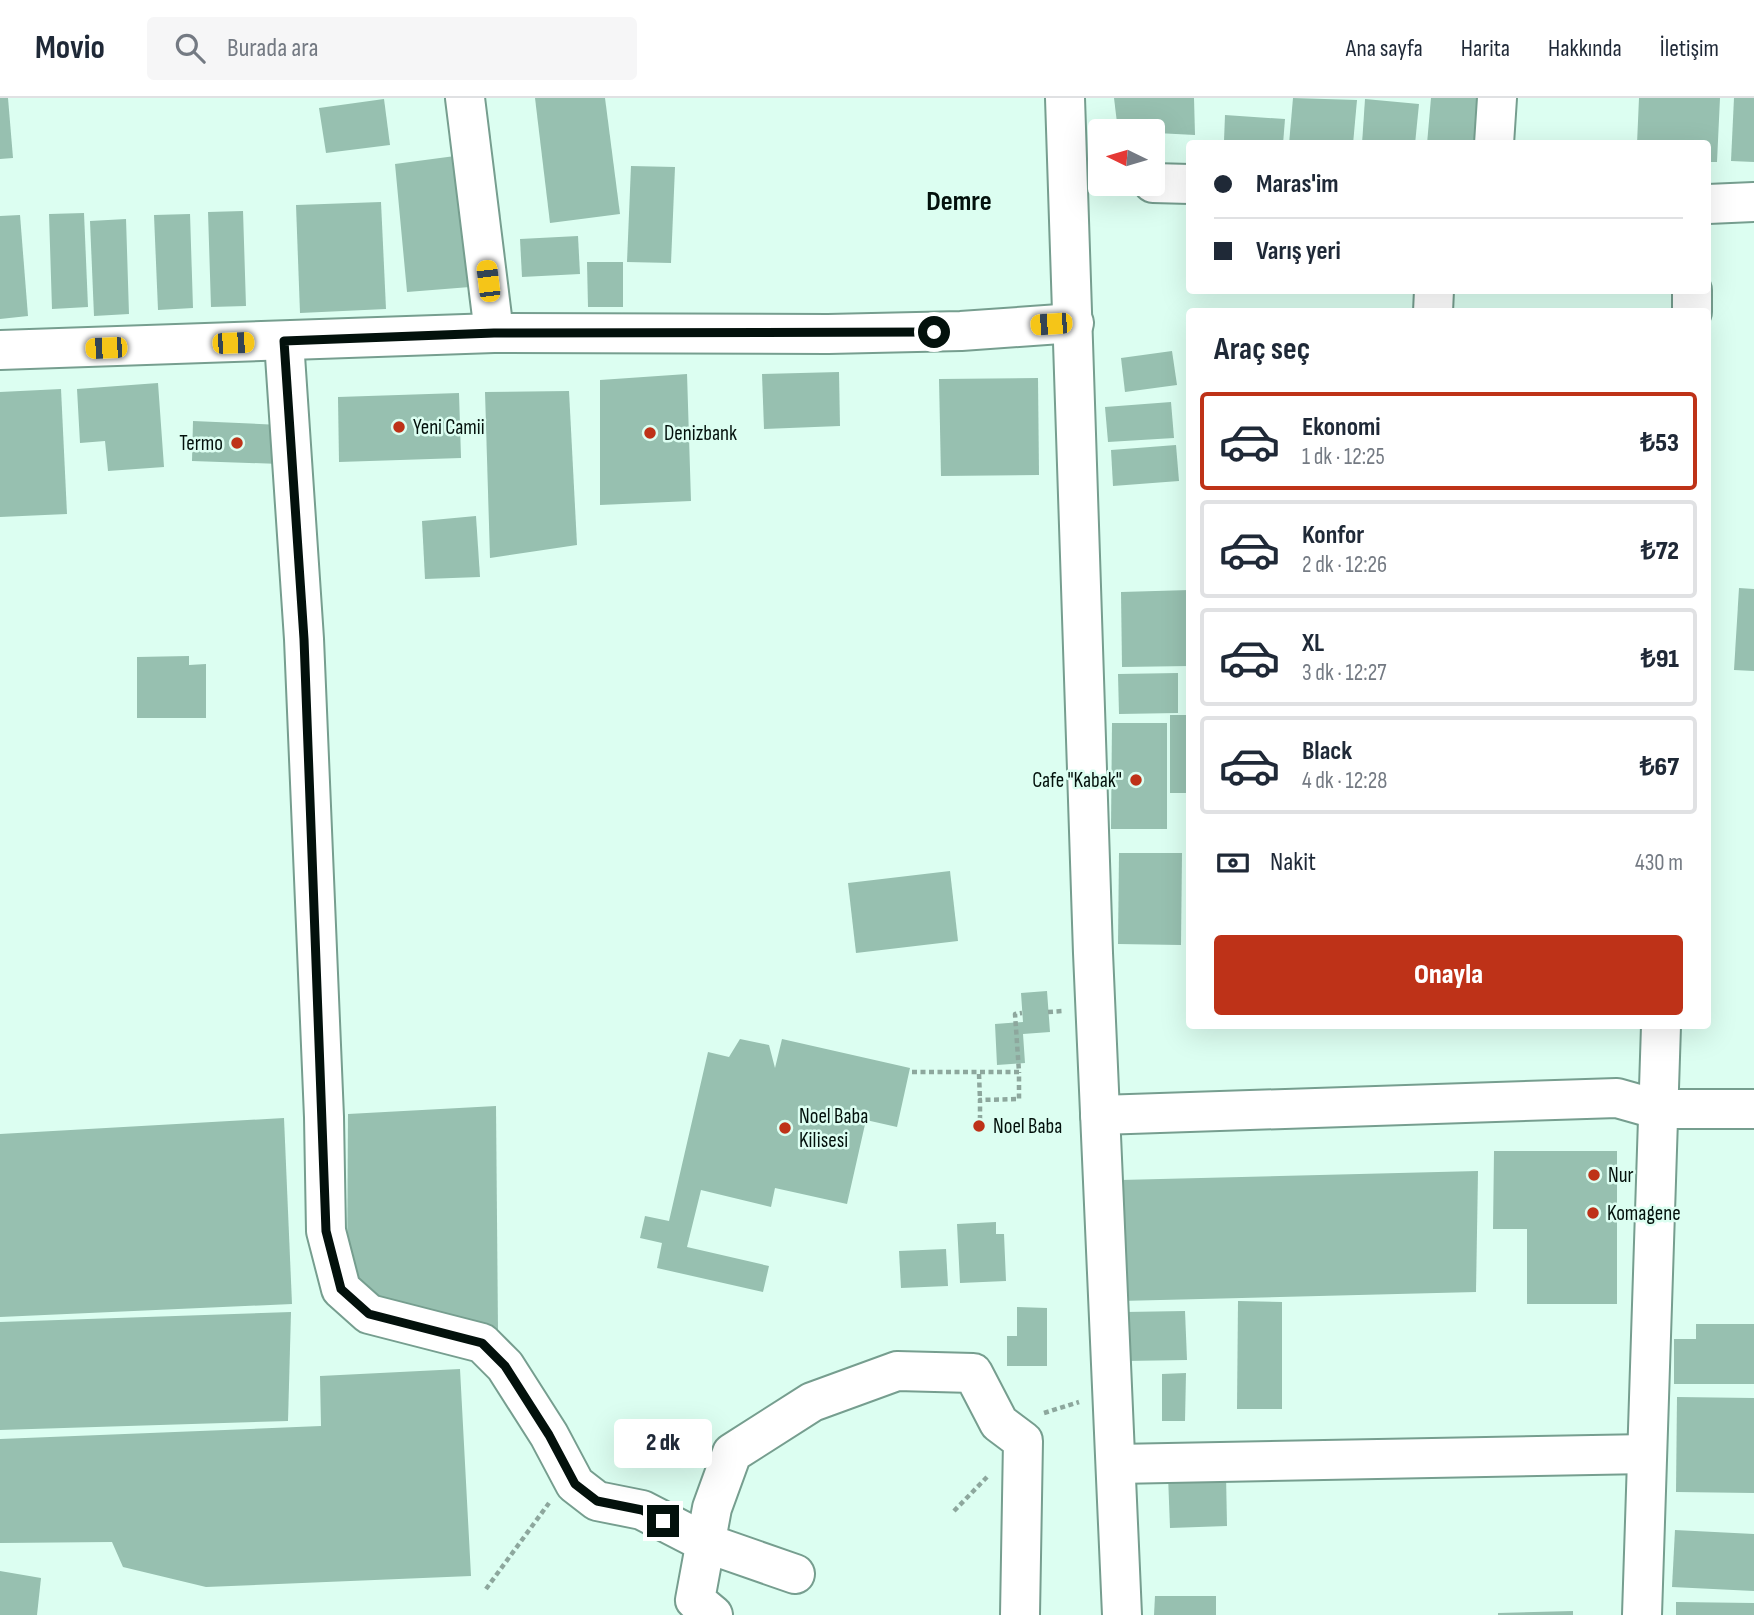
<!DOCTYPE html>
<html lang="tr">
<head>
<meta charset="utf-8">
<style>
  body { margin:0; font-family:"Sofia Sans Condensed",sans-serif; background:#f6f6f7; color:#1f2937; height:100vh; display:flex; flex-direction:column; font-size:26px; white-space:nowrap }
  * { box-sizing:border-box; margin:0 }
  p { font-size:23px; color:#747a83 }
  .icon { flex:none; width:38px; height:38px; fill:none; stroke:currentColor; stroke-width:2; stroke-linecap:round; stroke-linejoin:round }
  .map { position:relative; flex:1; overflow:hidden }
  .details { position:absolute; left:1186px; top:210px; width:525px; height:721px; display:flex; flex-direction:column; background:#fff; border-radius:7px; box-shadow:0 7px 28px #0002 }
  .details>* { flex:none }
  .hud { position:absolute; left:1186px; top:42px; width:525px; height:154px; border-radius:7px; box-shadow:0 7px 28px #0002; display:grid; align-content:center; height:154px; padding:0 28px; background:#fff }
  .needle { width:46px; rotate:275deg }
  .buttons { position:absolute; left:1088px; top:21px; display:grid; gap:14px }
  .buttons a { display:grid; place-items:center; width:77px; height:77px; border-radius:7px; background:#fff; box-shadow:0 7px 28px #0002; font-size:35px }
  .end { position:absolute; width:32px; height:32px; margin:-16px; border:9px solid #03110c; background:#fff; box-shadow:0 0 0 4px #fff }
  .from { border-radius:50% }
  .bubble { position:absolute; height:49px; border-radius:7px; background:#fff; box-shadow:0 7px 28px #0002; font-size:23px; font-weight:800; line-height:49px; text-align:center }
  .car { position:absolute; width:21px; height:42px; margin:-21px -10px; border-radius:9px; box-shadow:0 0 5px 2px #0007; background:linear-gradient(#f5c518 24%,#345 0 40%,#f5c518 0 76%,#345 0 86%,#f5c518 0) }
  .hud b { display:flex; align-items:center; gap:24px; height:66px; font-size:26px }
  .hud b+b { border-top:2px solid #e0e1e3 }
  .hud i { width:18px; height:18px; background:#1f2937 }
  ul { padding:0; list-style:none }
  li { display:flex; align-items:center; gap:21px; height:98px; margin:0 14px 10px; padding:0 14px; border:4px solid #e0e1e3; border-radius:7px }
  li div { flex:1 }
  li b { display:block; font-size:26px }
  li em { font-style:normal; font-weight:800 }
  li.selected { border-color:#be3218 }
  li>.icon { width:63px; height:63px; stroke-width:1.5 }
  h2 { padding:0 28px; font-size:32px; line-height:84px }
  .pay { display:flex; align-items:center; gap:18px; height:77px; padding:0 28px; font-size:26px }
  .pay p { margin-inline-start:auto }
  .primary-button { display:flex; gap:14px; margin-top:auto; padding:14px 28px }
  .primary-button a { flex:1; height:80px; border-radius:7px; background:#be3218; color:#fff; font-size:28px; font-weight:800; line-height:80px; text-align:center }
  header { display:flex; align-items:center; gap:42px; box-sizing:border-box; height:98px; padding:0 35px; background:#fff; border-bottom:2px solid #e0e1e3 }
  header strong { font-size:33px }
  nav { display:flex; gap:38px; margin-inline-start:auto; font-size:24px }
  .search { width:490px; height:63px; background:#f6f6f7; display:flex; align-items:center; gap:18px; box-sizing:border-box; padding:0 24px; border-radius:7px; color:#747a83; font-size:26px }
  .map>svg:first-child { display:block }
</style>
</head>
<body>
<header>
<strong>Movio</strong>
<div class="search"><svg class="icon" aria-label="search" viewBox="0 0 24 24"><circle cx="10" cy="10" r="6"/><path d="M15 15l6 6"/></svg>Burada ara</div>
<nav><a>Ana sayfa</a><a>Harita</a><a>Hakkında</a><a>İletişim</a></nav>
</header>
<div class="map">
<svg width="1754" height="1517" viewBox="0 0 1754 1517">
  <rect width="100%" height="100%" fill="#dcfef1"/>
  <!-- building -->
  <g fill="#97c0b0">
    <polygon points="0,0 8,0 13,60 0,61"/>
    <polygon points="535,0 605,0 620,116 550,125"/>
    <polygon points="1114,0 1194,0 1195,37 1118,33"/>
    <polygon points="1293,0 1357,2 1353,46 1289,46"/>
    <polygon points="1431,0 1479,0 1475,46 1427,46"/>
    <polygon points="1639,0 1720,0 1717,64 1708,64 1708,46 1637,46"/>
    <polygon points="1734,0 1754,0 1754,64 1731,63"/>
    <polygon points="384,1 390,47 326,55 319,10"/>
    <polygon points="1365,1 1419,6 1415,46 1362,46"/>
    <polygon points="1225,17 1285,21 1283,46 1224,43"/>
    <polygon points="455,58 470,189 407,194 395,66"/>
    <polygon points="631,68 675,69 671,165 627,164"/>
    <polygon points="381,104 386,211 300,215 296,107"/>
    <polygon points="243,113 246,208 211,209 208,114"/>
    <polygon points="84,115 88,209 52,211 49,116"/>
    <polygon points="190,116 193,210 158,212 154,117"/>
    <polygon points="20,117 28,218 0,221 0,118"/>
    <polygon points="126,121 129,216 94,218 90,123"/>
    <polygon points="578,138 580,176 522,179 520,141"/>
    <polygon points="587,164 623,164 623,209 588,209"/>
    <polygon points="1172,253 1177,287 1125,294 1121,260"/>
    <polygon points="839,274 840,328 764,331 762,276"/>
    <polygon points="687,276 691,403 600,407 600,282"/>
    <polygon points="1038,280 1039,377 941,378 939,281"/>
    <polygon points="158,285 164,369 108,373 105,343 80,345 77,291"/>
    <polygon points="61,291 67,416 0,419 0,294"/>
    <polygon points="569,293 577,447 490,460 485,294"/>
    <polygon points="459,295 461,360 339,364 338,299"/>
    <polygon points="1171,304 1174,340 1108,344 1105,309"/>
    <polygon points="193,323 281,327 280,366 192,363"/>
    <polygon points="1176,347 1179,383 1113,388 1111,352"/>
    <polygon points="476,418 480,479 425,481 422,423"/>
    <polygon points="1739,490 1754,491 1754,573 1734,572"/>
    <polygon points="1190,492 1190,568 1122,569 1121,494"/>
    <polygon points="189,558 189,567 206,566 206,620 137,620 137,559"/>
    <polygon points="1178,575 1178,615 1119,616 1118,576"/>
    <rect x="1170" y="617" width="20" height="78"/>
    <polygon points="1112,625 1167,625 1167,731 1111,731"/>
    <polygon points="1119,755 1182,755 1181,847 1118,846"/>
    <polygon points="950,773 958,843 856,855 848,785"/>
    <polygon points="1047,893 1050,934 1023,936 1025,965 997,967 995,926 1023,924 1021,895"/>
    <polygon points="740,941 769,947 775,970 782,941 910,970 897,1029 866,1022 847,1106 775,1090 771,1109 701,1092 687,1149 769,1168 763,1194 657,1170 662,1145 640,1140 645,1118 669,1123 708,954 729,959"/>
    <polygon points="496,1008 498,1234 376,1209 347,1174 348,1016"/>
    <polygon points="284,1020 292,1206 0,1219 0,1036"/>
    <polygon points="1494,1053 1617,1053 1617,1206 1527,1206 1527,1131 1493,1131"/>
    <polygon points="1478,1073 1476,1194 1120,1203 1120,1082"/>
    <polygon points="996,1124 996,1136 1004,1136 1006,1183 960,1185 957,1126"/>
    <polygon points="946,1151 948,1188 901,1190 899,1153"/>
    <polygon points="1238,1203 1282,1204 1282,1311 1237,1311"/>
    <polygon points="1017,1209 1047,1210 1047,1268 1007,1268 1007,1238 1017,1238"/>
    <polygon points="1185,1213 1187,1262 1125,1263 1125,1214"/>
    <polygon points="291,1214 288,1323 0,1332 0,1224"/>
    <polygon points="1696,1226 1754,1226 1754,1286 1674,1286 1674,1241 1696,1241"/>
    <polygon points="460,1271 471,1478 206,1489 123,1469 112,1444 0,1445 0,1341 321,1328 320,1278"/>
    <polygon points="1186,1275 1185,1323 1162,1323 1162,1276"/>
    <polygon points="1677,1299 1754,1300 1754,1395 1676,1394"/>
    <polygon points="1226,1376 1227,1428 1170,1430 1168,1377"/>
    <polygon points="1675,1432 1754,1436 1754,1493 1672,1489"/>
    <polygon points="0,1473 41,1480 37,1517 0,1517"/>
    <polygon points="1155,1498 1216,1498 1216,1517 1154,1517"/>
    <polygon points="1676,1504 1754,1505 1754,1517 1676,1517"/>
    <polygon points="1573,1513 1573,1517 1498,1517 1498,1515"/>
  </g>
  <g fill="none" stroke-linecap="round" stroke-linejoin="round">
    <defs>
      <g id="minor">
        <polyline points="465,0 494,235"/>
        <polyline points="1065,0 1093,855 1122,1517"/>
        <polyline points="1494,46 1497,0"/>
        <polyline points="1153,85 1190,86"/>
        <polyline points="1708,106 1754,104"/>
        <polyline points="1433,214 1434,192"/>
        <polyline points="1692,214 1692,192"/>
        <polyline points="284,243 304,541 324,1019 326,1133 341,1191 369,1216 482,1245 505,1268 549,1337 575,1386 597,1403 642,1412 706,1445 795,1476"/>
        <polyline points="0,252 494,235 828,236 961,233 1074,225"/>
        <polyline points="1100,1017 1617,1000 1656,1011 1754,1011"/>
        <polyline points="1116,1366 1647,1356"/>
        <polyline points="713,1517 695,1502 712,1410 732,1355 812,1304 897,1273 973,1275 999,1325 1023,1343 1020,1517"/>
        <polyline points="1642,1517 1661,928"/>
      </g>
    </defs>
    <!-- minor casing -->
    <use href="#minor" stroke="#769e8f" stroke-width="42"/>
    <!-- path -->
    <g stroke="#8da79d" stroke-width="4.5" stroke-dasharray="5 3.5" stroke-linecap="butt">
      <polyline points="1048,914 1063,913"/>
      <polyline points="912,974 1019,974 1015,916 1022,915"/>
      <polyline points="979,976 980,1002"/>
      <polyline points="980,1022 980,1002 1019,1001 1019,974"/>
      <polyline points="1044,1315 1079,1304"/>
      <polyline points="954,1413 987,1379"/>
      <polyline points="486,1491 549,1405"/>
    </g>
    <!-- minor -->
    <use href="#minor" stroke="#fff" stroke-width="38"/>
  </g>
  <g fill="none" stroke-linecap="round" stroke-linejoin="round">
    <!-- route -->
    <polyline stroke="#03110c" stroke-width="9" points="663,1423 642,1412 597,1403 575,1386 549,1337 505,1268 482,1245 369,1216 341,1191 326,1133 304,541 284,243 494,235 934,234"/>
  </g>
  <!-- markers -->
  <g fill="#be3218" stroke="#dcfef1" stroke-width="2.5">
    <circle cx="399" cy="329" r="7"/>
    <circle cx="650" cy="335" r="7"/>
    <circle cx="237" cy="345" r="7"/>
    <circle cx="1136" cy="682" r="7"/>
    <circle cx="979" cy="1028" r="7"/>
    <circle cx="785" cy="1030" r="7"/>
    <circle cx="1594" cy="1077" r="7"/>
    <circle cx="1593" cy="1115" r="7"/>
  </g>
  <g text-anchor="middle" dominant-baseline="central" stroke-width="5" stroke-linejoin="round" paint-order="stroke">
    <!-- poi labels -->
    <g font-size="21" fill="#03110c" stroke="#dcfef1" text-anchor="start">
      <text x="413" y="329">Yeni Camii</text>
      <text x="664" y="335">Denizbank</text>
      <text x="223" y="345" text-anchor="end">Termo</text>
      <text x="1122" y="682" text-anchor="end">Cafe "Kabak"</text>
      <text x="799" y="1018">Noel Baba<tspan x="799" dy="24">Kilisesi</tspan></text>
      <text x="993" y="1028">Noel Baba</text>
      <text x="1608" y="1077">Nur</text>
      <text x="1607" y="1115">Komagene</text>
    </g>
    <!-- district labels -->
    <g font-size="28" font-weight="bold" fill="#03110c" stroke="#dcfef1">
      <text x="959" y="103">Demre</text>
    </g>
  </g>
</svg>
<div class="buttons">
<a><svg class="needle" viewBox="-14 -14 28 28"><path d="M0-13l5 13h-10z" fill="#e53935"/><path d="M0 13l5-13h-10z" fill="#747a83"/></svg></a>
</div>
<i class="end from" style="left:934px;top:234px"></i>
<i class="end" style="left:663px;top:1423px"></i>
<div class="bubble" style="left:614px;top:1321px;width:98px">2 dk</div>
<i class="car" style="left:488px;top:183px;rotate:353deg"></i>
<i class="car" style="left:1051px;top:226px;rotate:266deg"></i>
<i class="car" style="left:233px;top:245px;rotate:88deg"></i>
<i class="car" style="left:106px;top:250px;rotate:268deg"></i>
<div class="hud">
<b><i class="from"></i>Maras'im</b>
<b><i></i>Varış yeri</b>
</div>
<section class="details">
<h2>Araç seç</h2>
<ul>
<li class="selected"><svg class="icon" aria-label="car" viewBox="0 0 24 24"><path d="M5 17H2v-5l4-1 3-4h7l3 4 3 1v5h-3M9 17h6M6 11h13"/><circle cx="7" cy="17" r="2"/><circle cx="17" cy="17" r="2"/></svg><div><b>Ekonomi</b><p>1 dk · 12:25</p></div><em>₺53</em></li>
<li><svg class="icon" aria-label="car" viewBox="0 0 24 24"><path d="M5 17H2v-5l4-1 3-4h7l3 4 3 1v5h-3M9 17h6M6 11h13"/><circle cx="7" cy="17" r="2"/><circle cx="17" cy="17" r="2"/></svg><div><b>Konfor</b><p>2 dk · 12:26</p></div><em>₺72</em></li>
<li><svg class="icon" aria-label="car" viewBox="0 0 24 24"><path d="M5 17H2v-5l4-1 3-4h7l3 4 3 1v5h-3M9 17h6M6 11h13"/><circle cx="7" cy="17" r="2"/><circle cx="17" cy="17" r="2"/></svg><div><b>XL</b><p>3 dk · 12:27</p></div><em>₺91</em></li>
<li><svg class="icon" aria-label="car" viewBox="0 0 24 24"><path d="M5 17H2v-5l4-1 3-4h7l3 4 3 1v5h-3M9 17h6M6 11h13"/><circle cx="7" cy="17" r="2"/><circle cx="17" cy="17" r="2"/></svg><div><b>Black</b><p>4 dk · 12:28</p></div><em>₺67</em></li>
</ul>
<div class="pay"><svg class="icon" aria-label="cash" viewBox="0 0 24 24"><path d="M3 7h18v10H3z"/><circle cx="12" cy="12" r="2"/></svg>Nakit<p>430 m</p></div>
<div class="primary-button"><a>Onayla</a></div>
</section>
</div>
</body>
</html>
